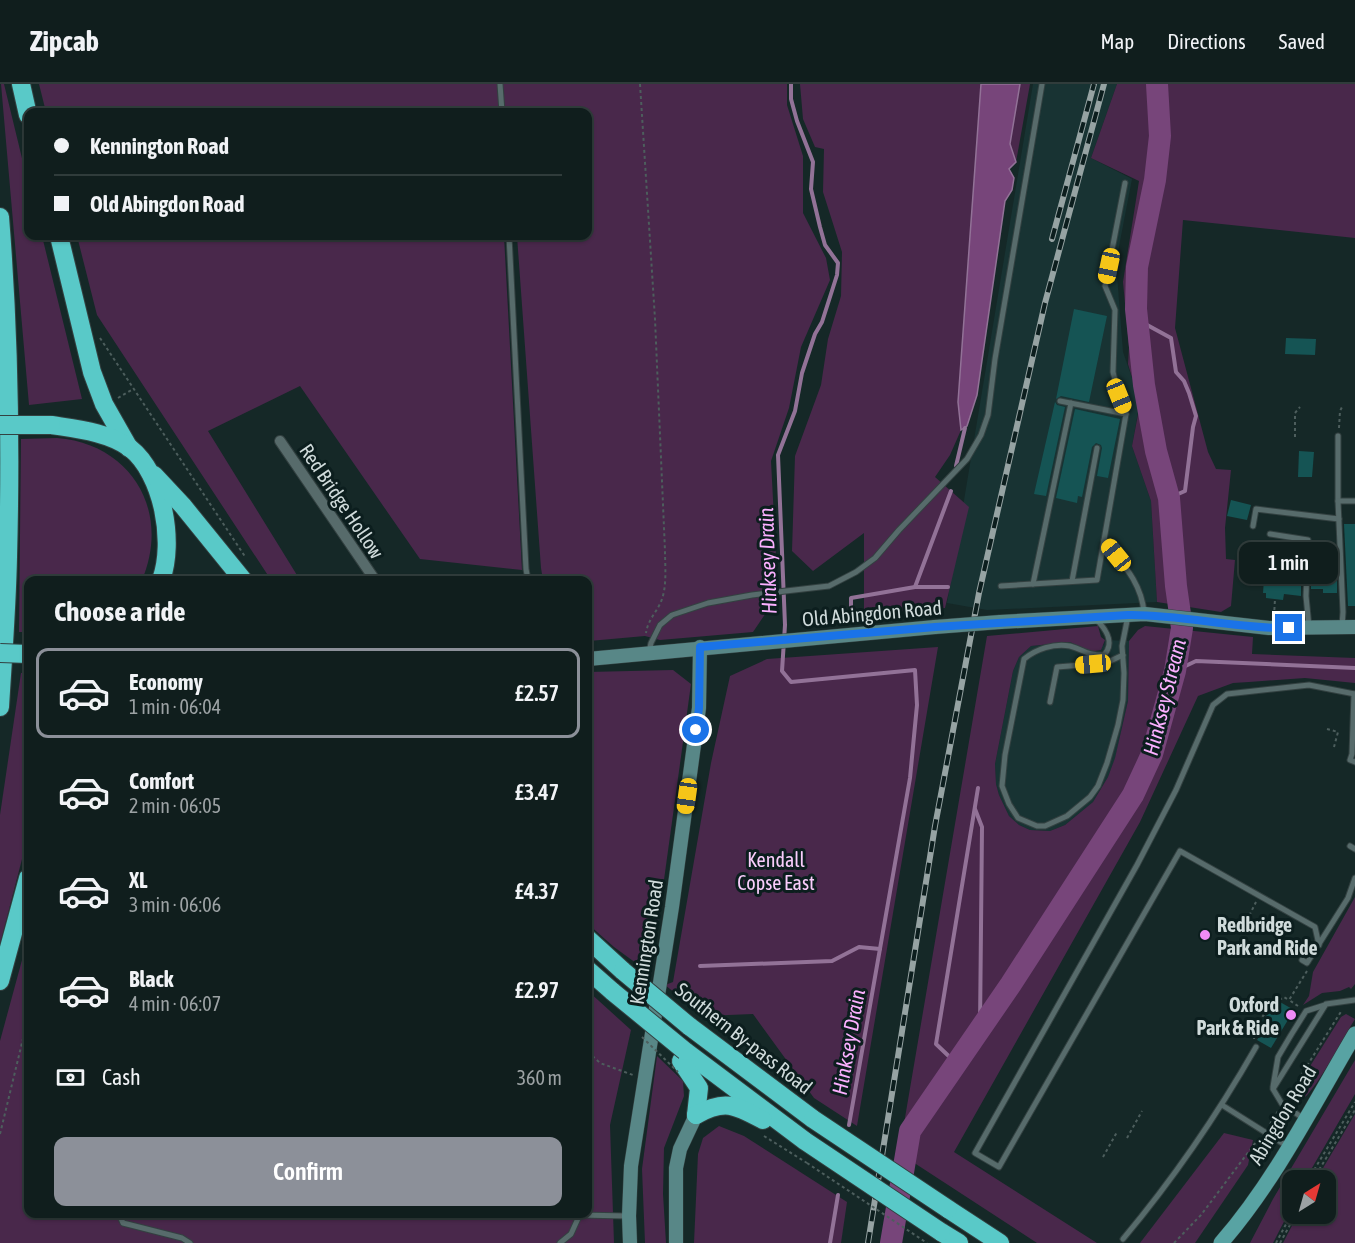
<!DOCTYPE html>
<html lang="en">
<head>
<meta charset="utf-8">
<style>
  body { margin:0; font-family:"Asap Condensed",sans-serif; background:#192726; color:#f1f3f6; height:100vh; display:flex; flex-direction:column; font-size:22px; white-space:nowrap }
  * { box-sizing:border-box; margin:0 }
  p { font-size:20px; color:#9ca2a4 }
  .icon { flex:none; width:33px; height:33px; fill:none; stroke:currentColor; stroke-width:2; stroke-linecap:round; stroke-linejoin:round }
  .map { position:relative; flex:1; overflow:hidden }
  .sheet { position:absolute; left:24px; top:492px; width:568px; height:642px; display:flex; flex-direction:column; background:#101e1d; border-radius:12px; box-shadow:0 2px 4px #0004,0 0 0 2px #303c3b }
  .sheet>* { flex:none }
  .banner { position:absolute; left:24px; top:24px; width:568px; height:132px; border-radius:12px; box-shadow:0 2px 4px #0004,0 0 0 2px #303c3b; display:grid; align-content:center; height:132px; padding:0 30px; background:#101e1d }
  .needle { width:39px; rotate:37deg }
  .fabs { position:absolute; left:1282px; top:1086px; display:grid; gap:12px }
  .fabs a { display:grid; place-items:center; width:54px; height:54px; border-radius:12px; background:#101e1d; box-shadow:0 2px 4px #0004,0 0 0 2px #303c3b; font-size:30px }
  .end { position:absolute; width:27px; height:27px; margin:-14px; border:8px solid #1a73e8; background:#fff; box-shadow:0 0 0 3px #fff }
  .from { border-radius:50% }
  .bubble { position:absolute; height:42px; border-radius:12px; background:#101e1d; box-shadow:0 2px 4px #0004,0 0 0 2px #303c3b; font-size:20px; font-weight:600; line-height:42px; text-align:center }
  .car { position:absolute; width:18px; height:36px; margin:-18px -9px; border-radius:8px; box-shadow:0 0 4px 2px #0007; background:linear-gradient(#f5c518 24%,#345 0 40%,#f5c518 0 76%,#345 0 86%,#f5c518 0) }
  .banner b { display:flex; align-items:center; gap:21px; height:57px; font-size:22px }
  .banner b+b { border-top:2px solid #303c3b }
  .banner i { width:15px; height:15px; background:#f1f3f6 }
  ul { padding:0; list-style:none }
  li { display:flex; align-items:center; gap:18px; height:90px; margin:0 12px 9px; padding:0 18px; border:3px solid transparent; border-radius:12px }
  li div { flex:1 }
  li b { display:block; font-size:22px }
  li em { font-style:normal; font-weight:600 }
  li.selected { border-color:#8c9099 }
  li>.icon { width:54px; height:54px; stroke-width:1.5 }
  h2 { padding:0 30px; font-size:27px; line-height:72px }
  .pay { display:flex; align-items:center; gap:15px; height:66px; padding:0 30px; font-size:22px }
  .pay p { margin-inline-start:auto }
  .button { display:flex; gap:12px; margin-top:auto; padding:12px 30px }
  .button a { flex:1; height:69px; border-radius:12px; background:#8c9099; color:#fff; font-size:24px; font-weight:600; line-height:69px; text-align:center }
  header { display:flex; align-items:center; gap:36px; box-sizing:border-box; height:84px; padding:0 30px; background:#101e1d; border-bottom:2px solid #303c3b }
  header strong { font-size:28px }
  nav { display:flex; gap:33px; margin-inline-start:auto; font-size:21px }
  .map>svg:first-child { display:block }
</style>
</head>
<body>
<header>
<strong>Zipcab</strong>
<nav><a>Map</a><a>Directions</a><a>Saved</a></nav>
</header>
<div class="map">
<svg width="1355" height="1159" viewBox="0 0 1355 1159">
  <rect width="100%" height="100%" fill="#152827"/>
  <!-- built -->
  <g fill="#183333">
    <polygon points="1033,0 1117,0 1091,74 1132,95 1116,178 1123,268 1140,317 1132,362 1151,417 1157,518 987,526 947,519"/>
    <polygon points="1105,556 1129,557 1128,617 1115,675 1108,693 1093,718 1065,741 1050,747 1030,746 1019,741 1009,732 999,711 996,700 995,680 1013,587 1019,573 1031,562 1070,558 1090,568 1104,561"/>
  </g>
  <!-- green -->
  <g fill="#49284b">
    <polygon points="1,0 4,0 28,99 28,152 42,152 82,315 29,321"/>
    <polygon points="39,0 787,0 787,21 803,72 803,129 826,174 830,196 801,263 789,324 771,377 778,511 753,548 660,556 645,552 589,557 588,496 543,496 541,484 517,152 588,152 588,28 46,28"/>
    <polygon points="800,0 1030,0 1016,78 1009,85 1014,94 1012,106 1005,117 977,311 967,342 961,346 950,371 935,393 969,423 945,524 864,530 864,449 813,487 792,467 795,372 821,301 828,255 841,212 842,168 823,108 824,65 815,63 803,35"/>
    <polygon points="1117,0 1355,0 1355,154 1183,136 1175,244 1208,368 1216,385 1231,386 1225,444 1226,475 1235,476 1231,522 1221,528 1157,518 1151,417 1132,362 1140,320 1128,280 1129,263 1123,198 1139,97 1091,74"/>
    <polygon points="77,152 504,152 522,486 420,475 300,302 208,347 300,496 271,496 97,231"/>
    <path d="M57,354C132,360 171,428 142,496H28V548H19L21,355Z"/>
    <polygon points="1098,542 1101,553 1105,556 1101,566 1090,568 1070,558 1031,562 1019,573 1013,587 995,680 996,700 999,711 1009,732 1019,741 1030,746 1050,747 1065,741 1093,718 1108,693 1115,674 1128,617 1129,557 1138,546 1145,542 1253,553 1252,570 1355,574 1355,599 1305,594 1249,598 1233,599 1198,612 1140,738 954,1068 1097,1159 1037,1159 899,1069 987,552"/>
    <polygon points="938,563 857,1042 814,1014 753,930 704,932 665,901 673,898 711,679 730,592 767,575"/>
    <polygon points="673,586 691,600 651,890 614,863 588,840 588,588"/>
    <polygon points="28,588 28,752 0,860 0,731 21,589"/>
    <polygon points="1355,813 1355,900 1351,905 1349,903 1340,907 1322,909 1303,921 1309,912 1313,888"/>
    <polygon points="28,854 28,1130 588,1130 588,907 631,946 610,1041 614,1159 0,1159 0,957"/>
    <path d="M1346,930L1355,935C1342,955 1315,1010 1297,1020L1290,1014L1341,933Z"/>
    <polygon points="657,972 683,997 684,1012 664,1064 663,1110 666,1159 645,1159 642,1085"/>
    <polygon points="1355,976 1355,1010 1305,1096 1293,1096 1293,1120 1273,1159 1250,1159 1273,1115"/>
    <polygon points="1355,1030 1355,1159 1283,1159 1298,1130 1326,1130 1326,1096 1316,1096"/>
    <polygon points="719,1042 744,1052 847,1118 841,1159 694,1159 698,1070 703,1054"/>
    <polygon points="1224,1049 1253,1056 1248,1081 1195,1159 1140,1159"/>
  </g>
  <!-- water -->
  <polygon fill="#77457a" stroke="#927297" stroke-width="1.5" points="981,0 1020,0 1010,60 1016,78 1009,85 1014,94 1012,106 1005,117 977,311 967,342 961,346 958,318"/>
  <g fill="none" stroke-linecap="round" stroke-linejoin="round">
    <!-- stream -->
    <g stroke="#927297" stroke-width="4">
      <polyline points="791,0 791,15 797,37 813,78 811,105 820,143 825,161 838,179 837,191 822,238 815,250 802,289 795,327 778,371 785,541 782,587 791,598 915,586 917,621 910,694 849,1041"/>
      <polyline points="1138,236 1171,254 1176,288 1184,297 1189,309 1196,332 1193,343 1185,407 1169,414"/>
      <polyline points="956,382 965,344"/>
      <polyline points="915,503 948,503"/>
      <polyline points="851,530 851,514 915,503 951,407"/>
      <polyline points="1175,587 1196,577 1355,584"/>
      <polyline points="975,725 982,743 980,944"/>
      <polyline points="700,882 832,877 859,863 880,865"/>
      <polyline points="956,979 936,960 978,704"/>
      <polyline points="830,1159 838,1111"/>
    </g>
    <!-- river -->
    <polyline stroke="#77457a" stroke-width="22" points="891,1159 910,1047 1011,900 1133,711 1152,670 1175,587 1182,544 1176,502 1169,414 1156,367 1144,301 1136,225 1137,183 1155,96 1160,52 1157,0"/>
  </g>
  <!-- building -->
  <g fill="#155454">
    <polygon points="1074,225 1107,232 1089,318 1061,312 1056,315"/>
    <polygon points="1286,254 1316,255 1315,271 1285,270"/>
    <polygon points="1055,318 1057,321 1065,323 1046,412 1034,410"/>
    <polygon points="1075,325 1120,335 1108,394 1097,392 1102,364 1101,361 1096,359 1092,363 1082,413 1078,412 1077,419 1056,414"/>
    <polygon points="1299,367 1314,368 1312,393 1298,393"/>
    <polygon points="1231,416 1251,421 1247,436 1227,432"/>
    <polygon points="1344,440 1355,440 1355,522 1348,522"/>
    <polygon points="1266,468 1288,471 1287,479 1301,480 1301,512 1284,510 1283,516 1266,514 1266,509 1263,509"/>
    <polygon points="1337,495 1337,509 1323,509 1323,505 1311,505 1311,496"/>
    <polygon points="1280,918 1294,926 1271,964 1257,956 1264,945 1261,943 1263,935 1269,929 1272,931"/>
  </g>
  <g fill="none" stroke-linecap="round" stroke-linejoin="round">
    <defs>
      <g id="lane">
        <polyline points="500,0 502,28"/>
        <polyline points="1125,99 1105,202 1115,226 1113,288 1119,312 1126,330"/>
        <polyline points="509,152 526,485 528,496"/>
        <path d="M1060,317L1126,330L1104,456C1122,479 1142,499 1144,529"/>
        <polyline points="1338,352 1338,417"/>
        <polyline points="1253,442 1256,425 1339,435"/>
        <polyline points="1270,450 1308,456 1306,512 1309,543"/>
        <polyline points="1072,497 1097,364"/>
        <polyline points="1033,500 1071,319"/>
        <polyline points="1001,502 1097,496 1104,456"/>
        <path d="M1095,534C1105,544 1116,558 1104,571"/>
        <polyline points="1342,542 1343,528 1338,417 1355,417"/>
        <polyline points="649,568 651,559 660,541 672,531 708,519 752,511 829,502 856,488 875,474 899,446 967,375 981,351 988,331 995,275 1042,0"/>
        <path d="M1104,571C1085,571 1085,566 1070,562C1054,559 1036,565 1024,575L1005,671L1002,702L1009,720L1018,734L1037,742H1045L1067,732L1090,713L1098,702L1107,679L1118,641L1123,616L1124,589L1122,562L1128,532"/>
        <polyline points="1354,610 1352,670 1350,676 1355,678"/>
        <polyline points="1050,618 1057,583 1106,579 1123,571"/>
        <polyline points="1350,762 1355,765"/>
        <polyline points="1319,861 1315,843 1180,767 999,1083 975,1069 1137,781 1176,706 1213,621 1227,610 1309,601 1355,610"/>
        <polyline points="1302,876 1307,879 1348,814 1355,794"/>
        <polyline points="1273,1003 1278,973 1291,951 1306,927 1325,921"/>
        <polyline points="1222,1021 1287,1062"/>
        <polyline points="1303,1034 1282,1020 1273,1005 1326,920 1355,916"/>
        <polyline points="119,1130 123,1139 182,1154 190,1159"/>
        <polyline points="580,1131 627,1132"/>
        <path d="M1123,1155C1175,1093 1216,1033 1256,963"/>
        <polyline points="560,1159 571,1150 580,1130"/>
      </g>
      <polyline id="street" points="280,357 375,496"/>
      <g id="secondary">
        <polyline points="1000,538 1145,530 1269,544 1355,543"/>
        <polyline points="588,575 935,543"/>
        <polyline points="630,1159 629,1132 631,1082 672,823 699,624 700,563"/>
        <polyline points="676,1159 676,1084 680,1065 696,1031"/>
      </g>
      <path id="primary" d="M1221,1159C1275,1097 1313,1021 1355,950"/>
      <g id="highway">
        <polyline points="21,0 28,31"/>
        <path d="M0,133C9,246 11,360 8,473C7,523 3,573 0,623"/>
        <polyline points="59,152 92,288 104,320 129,364"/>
        <path d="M51,341C76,345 108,348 130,364C163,390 175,458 161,496"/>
        <polyline points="154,391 183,422 243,496"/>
        <polyline points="588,855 623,887"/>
        <polyline points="588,886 613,908"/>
        <polyline points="0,897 28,794"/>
        <polyline points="689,942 813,1035"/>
        <polyline points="685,967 805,1057"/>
        <polyline points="681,977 699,1004 696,1031"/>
        <path d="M696,1031C725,1015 735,1021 763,1036"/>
        <polyline points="948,1125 1000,1159"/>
        <polyline points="941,1148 959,1159"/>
      </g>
    </defs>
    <!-- lane casing -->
    <use href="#lane" stroke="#334141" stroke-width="7"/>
    <!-- street casing -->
    <use href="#street" stroke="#334141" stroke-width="12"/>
    <!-- secondary casing -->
    <use href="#secondary" stroke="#334141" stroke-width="15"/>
    <!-- primary casing -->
    <use href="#primary" stroke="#334141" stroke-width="16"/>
    <!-- highway casing -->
    <use href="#highway" stroke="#334141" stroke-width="20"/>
    <!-- path -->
    <g stroke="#4d5e5d" stroke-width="2" stroke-dasharray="3 3" stroke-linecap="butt">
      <path d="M640,0L655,235L665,467C665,482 667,500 662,515C658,527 648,535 646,549"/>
      <polyline points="474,28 494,26"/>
      <polyline points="100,254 246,474"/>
      <polyline points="118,314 133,305"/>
      <polyline points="1339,344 1340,327 1343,321"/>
      <polyline points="1295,353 1295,329 1300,323"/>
      <polyline points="1291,476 1298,477"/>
      <polyline points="1274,532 1275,515"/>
      <polyline points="1327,645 1338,648 1334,663"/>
      <polyline points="1244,842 1256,818"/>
      <polyline points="1298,922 1289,916 1307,887"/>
      <path d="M1254,955C1256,936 1269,922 1284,913L1289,916"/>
      <polyline points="588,968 600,979 633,991"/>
      <polyline points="1288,1012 1342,926"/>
      <polyline points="1270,1040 1278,1027"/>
      <polyline points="0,1050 28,934"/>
      <polyline points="764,1052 807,1079"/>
      <polyline points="1127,1054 1142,1027"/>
      <polyline points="1103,1073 1117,1048"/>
      <polyline points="1308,1096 1355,1018"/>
      <polyline points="1313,1096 1355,1026"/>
      <polyline points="1174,1159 1201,1131 1259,1054"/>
      <polyline points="1276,1159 1293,1127"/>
      <polyline points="1280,1159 1296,1130"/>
    </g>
    <!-- lane -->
    <use href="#lane" stroke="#576b6b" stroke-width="5"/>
    <!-- street -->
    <use href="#street" stroke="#576b6b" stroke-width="10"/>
    <!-- secondary -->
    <use href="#secondary" stroke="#588787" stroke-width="14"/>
    <!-- primary -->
    <use href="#primary" stroke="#58a3a3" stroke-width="15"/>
    <!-- highway -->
    <use href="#highway" stroke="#59c9c8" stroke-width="18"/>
    <defs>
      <g id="rail">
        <polyline points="1052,155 1094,0"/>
        <polyline points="868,1159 935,742 979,509 1045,219 1104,0"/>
      </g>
    </defs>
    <!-- rail casing -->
    <use href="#rail" stroke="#96a3a3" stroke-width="6"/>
    <!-- rail -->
    <use href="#rail" stroke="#0c1e1e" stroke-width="4" stroke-dasharray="11" stroke-linecap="butt"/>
    <defs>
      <polyline id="secondary-bridge" points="935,543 1000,538"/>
      <g id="highway-bridge">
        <polyline points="0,341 51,341"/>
        <polyline points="0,569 28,570"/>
        <polyline points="623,887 689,942"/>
        <polyline points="613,908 685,967"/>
        <polyline points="813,1035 948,1125"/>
        <polyline points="805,1057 941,1148"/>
      </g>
    </defs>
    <!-- secondary-bridge casing -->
    <use href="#secondary-bridge" stroke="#334141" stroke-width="15" stroke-linecap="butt"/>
    <!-- highway-bridge casing -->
    <use href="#highway-bridge" stroke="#334141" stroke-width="20" stroke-linecap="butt"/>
    <!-- path-bridge -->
    <g stroke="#4d5e5d" stroke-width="2" stroke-dasharray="3 3" stroke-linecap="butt">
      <polyline points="642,953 678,988"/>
      <polyline points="807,1079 927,1159"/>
    </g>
    <!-- secondary-bridge -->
    <use href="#secondary-bridge" stroke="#588787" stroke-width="14"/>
    <!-- highway-bridge -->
    <use href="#highway-bridge" stroke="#59c9c8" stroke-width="18"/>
  </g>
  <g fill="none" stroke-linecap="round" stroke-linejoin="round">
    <!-- route -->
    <path stroke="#1a73e8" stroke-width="8" d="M696,646L699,624L700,563L935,543L1128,531C1182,530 1235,545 1289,544"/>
  </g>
  <!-- markers -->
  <g fill="#f08bf6" stroke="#0c1e1e" stroke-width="2">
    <circle cx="1205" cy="851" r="6"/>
    <circle cx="1291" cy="931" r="6"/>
  </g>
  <g text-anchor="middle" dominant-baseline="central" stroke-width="6" stroke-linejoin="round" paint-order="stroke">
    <!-- street labels -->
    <g font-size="20" fill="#d0dbdb" stroke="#0c1e1e">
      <text transform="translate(342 417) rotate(56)">Red Bridge Hollow</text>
      <text transform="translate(872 529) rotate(-5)">Old Abingdon Road</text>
      <text transform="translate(646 858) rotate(-81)">Kennington Road</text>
      <text transform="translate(744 954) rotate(38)">Southern By-pass Road</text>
      <text transform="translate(1282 1031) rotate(-59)">Abingdon Road</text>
    </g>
    <!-- park labels -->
    <g font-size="20" fill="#facdfc" stroke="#0c1e1e">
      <text x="776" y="775">Kendall<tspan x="776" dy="23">Copse East</tspan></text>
    </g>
    <!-- poi labels -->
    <g font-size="20" font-weight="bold" fill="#d0dbdb" stroke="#0c1e1e" text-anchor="start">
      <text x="1217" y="840">Redbridge<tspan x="1217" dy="23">Park and Ride</tspan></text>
      <text x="1279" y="920" text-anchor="end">Oxford<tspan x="1279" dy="23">Park &amp; Ride</tspan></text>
    </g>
    <!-- water labels -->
    <g font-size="21" font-style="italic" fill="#fbb0ff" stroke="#0c1e1e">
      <text transform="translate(767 477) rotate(-92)">Hinksey Drain</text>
      <text transform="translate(1164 613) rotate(-76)">Hinksey Stream</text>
      <text transform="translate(848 958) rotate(-80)">Hinksey Drain</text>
    </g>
  </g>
</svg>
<div class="fabs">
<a><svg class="needle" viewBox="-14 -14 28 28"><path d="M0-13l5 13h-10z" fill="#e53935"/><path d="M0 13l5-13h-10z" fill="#9ca2a4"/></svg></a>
</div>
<i class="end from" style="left:696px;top:646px"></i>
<i class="end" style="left:1289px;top:544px"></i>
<div class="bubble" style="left:1239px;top:458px;width:99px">1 min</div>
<i class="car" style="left:1109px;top:182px;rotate:192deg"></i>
<i class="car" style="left:1119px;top:312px;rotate:158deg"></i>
<i class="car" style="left:1116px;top:471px;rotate:321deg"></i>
<i class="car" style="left:1093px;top:580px;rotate:265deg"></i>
<i class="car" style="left:687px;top:712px;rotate:188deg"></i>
<div class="banner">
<b><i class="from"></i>Kennington Road</b>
<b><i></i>Old Abingdon Road</b>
</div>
<section class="sheet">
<h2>Choose a ride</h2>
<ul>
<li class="selected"><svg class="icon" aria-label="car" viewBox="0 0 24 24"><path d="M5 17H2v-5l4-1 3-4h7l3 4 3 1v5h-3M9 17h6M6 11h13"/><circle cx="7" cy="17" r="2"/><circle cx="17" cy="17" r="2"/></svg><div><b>Economy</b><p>1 min · 06:04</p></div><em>£2.57</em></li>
<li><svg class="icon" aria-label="car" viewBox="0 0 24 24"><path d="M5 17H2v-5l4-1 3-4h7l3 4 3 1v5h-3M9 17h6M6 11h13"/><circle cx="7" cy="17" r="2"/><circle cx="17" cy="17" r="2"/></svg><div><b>Comfort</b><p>2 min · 06:05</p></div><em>£3.47</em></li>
<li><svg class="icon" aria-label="car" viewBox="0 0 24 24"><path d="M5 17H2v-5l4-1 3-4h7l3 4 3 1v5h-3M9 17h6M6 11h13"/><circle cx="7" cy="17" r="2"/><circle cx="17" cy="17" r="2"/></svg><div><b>XL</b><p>3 min · 06:06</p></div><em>£4.37</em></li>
<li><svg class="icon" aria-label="car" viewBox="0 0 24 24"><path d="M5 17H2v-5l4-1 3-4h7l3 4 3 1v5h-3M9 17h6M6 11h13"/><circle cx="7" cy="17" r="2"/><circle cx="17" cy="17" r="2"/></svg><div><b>Black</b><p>4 min · 06:07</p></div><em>£2.97</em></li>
</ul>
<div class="pay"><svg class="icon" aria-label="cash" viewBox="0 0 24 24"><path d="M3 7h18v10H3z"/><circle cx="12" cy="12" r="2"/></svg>Cash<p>360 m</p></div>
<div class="button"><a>Confirm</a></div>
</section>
</div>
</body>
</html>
